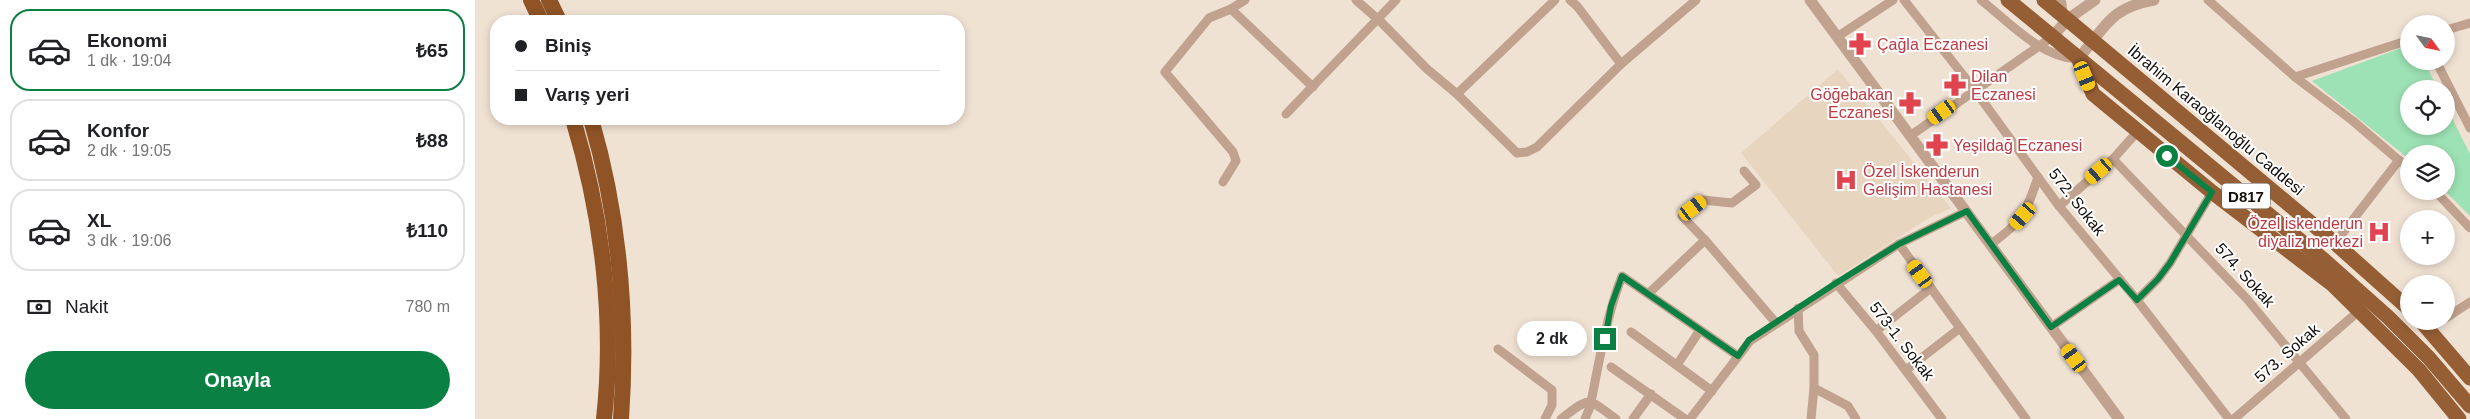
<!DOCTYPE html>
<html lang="tr">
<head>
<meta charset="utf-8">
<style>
  body { margin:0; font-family:Arial,sans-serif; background:#f6f6f6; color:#202124; height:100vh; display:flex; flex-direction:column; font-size:19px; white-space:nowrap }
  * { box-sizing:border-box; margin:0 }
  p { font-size:16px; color:#757577 }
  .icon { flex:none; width:28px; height:28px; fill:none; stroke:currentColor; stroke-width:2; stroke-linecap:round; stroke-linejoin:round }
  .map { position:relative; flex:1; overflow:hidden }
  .panel { display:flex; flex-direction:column; background:#fff; width:475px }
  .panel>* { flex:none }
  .banner { position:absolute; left:15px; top:15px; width:475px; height:110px; border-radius:20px; box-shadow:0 2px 8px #0003; display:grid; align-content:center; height:110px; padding:0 25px; background:#fff }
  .needle { width:32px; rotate:123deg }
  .controls { position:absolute; left:1925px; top:15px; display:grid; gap:10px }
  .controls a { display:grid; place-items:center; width:55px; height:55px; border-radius:50%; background:#fff; box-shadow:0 2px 8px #0003; font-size:25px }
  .end { position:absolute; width:22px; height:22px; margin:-11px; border:6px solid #0b8043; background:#fff; box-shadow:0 0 0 2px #fff }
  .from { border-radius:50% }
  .bubble { position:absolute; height:35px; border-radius:18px; background:#fff; box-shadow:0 2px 8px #0003; font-size:16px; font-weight:700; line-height:35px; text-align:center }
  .car { position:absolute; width:15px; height:30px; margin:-15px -8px; border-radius:6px; box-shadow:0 0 4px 1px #0007; background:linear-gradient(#f5c518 24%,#345 0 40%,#f5c518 0 76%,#345 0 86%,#f5c518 0) }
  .banner b { display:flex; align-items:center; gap:18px; height:48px; font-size:19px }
  .banner b+b { border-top:1px solid #e0e0e0 }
  .banner i { width:12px; height:12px; background:#202124 }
  ul { padding:9px 0 0; list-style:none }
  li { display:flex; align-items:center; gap:15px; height:82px; margin:0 10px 8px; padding:0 15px; border:2px solid #e0e0e0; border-radius:20px }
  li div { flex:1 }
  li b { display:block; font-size:19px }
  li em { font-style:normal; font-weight:700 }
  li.on { border-color:#0b8043 }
  li>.icon { width:45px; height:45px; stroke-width:1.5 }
  .pay { display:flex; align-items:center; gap:12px; height:55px; padding:0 25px; font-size:19px }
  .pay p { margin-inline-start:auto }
  .button { display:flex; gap:10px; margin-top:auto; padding:10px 25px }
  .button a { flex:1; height:58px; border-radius:30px; background:#0b8043; color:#fff; font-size:20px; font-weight:700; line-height:58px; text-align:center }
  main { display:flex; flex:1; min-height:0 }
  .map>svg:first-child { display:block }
</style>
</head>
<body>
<main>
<section class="panel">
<ul>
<li class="on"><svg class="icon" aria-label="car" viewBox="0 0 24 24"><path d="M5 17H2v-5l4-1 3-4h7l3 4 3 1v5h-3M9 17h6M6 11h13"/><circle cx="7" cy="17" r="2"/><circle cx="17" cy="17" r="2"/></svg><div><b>Ekonomi</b><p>1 dk · 19:04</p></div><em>₺65</em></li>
<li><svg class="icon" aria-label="car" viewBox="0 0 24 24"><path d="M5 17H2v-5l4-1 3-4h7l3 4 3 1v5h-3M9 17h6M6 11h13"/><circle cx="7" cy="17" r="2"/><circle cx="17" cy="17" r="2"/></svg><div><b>Konfor</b><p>2 dk · 19:05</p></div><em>₺88</em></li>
<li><svg class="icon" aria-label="car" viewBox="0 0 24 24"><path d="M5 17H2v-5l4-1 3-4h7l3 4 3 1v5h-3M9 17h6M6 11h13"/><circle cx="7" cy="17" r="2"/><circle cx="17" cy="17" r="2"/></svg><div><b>XL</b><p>3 dk · 19:06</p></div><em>₺110</em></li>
</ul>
<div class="pay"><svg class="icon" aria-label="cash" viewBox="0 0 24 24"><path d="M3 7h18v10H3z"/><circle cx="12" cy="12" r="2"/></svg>Nakit<p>780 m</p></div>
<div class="button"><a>Onayla</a></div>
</section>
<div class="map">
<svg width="1995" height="419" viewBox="0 0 1995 419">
  <rect width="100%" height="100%" fill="#f0e2d3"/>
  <!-- built -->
  <polygon fill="#e8d5c0" points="1363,69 1476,208 1454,218 1363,276 1266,153"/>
  <!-- green -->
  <polygon fill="#9de2b4" points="1934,45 1934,61 1949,61 1963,89 1934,89 1934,126 1971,126 1971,106 1995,154 1995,216 1970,191 1971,154 1934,154 1934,159 1837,81"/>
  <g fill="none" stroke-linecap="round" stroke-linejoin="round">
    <!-- minor -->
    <g stroke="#c0a28e" stroke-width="9">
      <polyline points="881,0 906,22 952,69 982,94 1042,153 1052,152 1062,147 1146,64 1221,0"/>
      <polyline points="1095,0 1102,6 1146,64"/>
      <polyline points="1429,0 1499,89 1584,206 1662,300 1754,419"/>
      <path d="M1506,0C1534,22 1565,57 1602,59"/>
      <polyline points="1583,0 1587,3 1588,15"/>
      <polyline points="1733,0 1820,77 1878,121 1934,169"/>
      <polyline points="756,9 838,87"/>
      <polyline points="1971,30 1995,23"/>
      <polyline points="1362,37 1418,0"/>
      <polyline points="1961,61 1995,128"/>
      <polyline points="1820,77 1934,40"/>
      <polyline points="982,94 1080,0"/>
      <polyline points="811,114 921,0"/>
      <polyline points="1435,136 1577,37"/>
      <polyline points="1638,159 1772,299 1871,419"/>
      <polyline points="748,182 761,161 758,152 690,72 734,18 756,9 770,0"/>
      <polyline points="1960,191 1995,228"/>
      <polyline points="1584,206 1638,159 1663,131"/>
      <polyline points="1230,240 1301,323"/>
      <polyline points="1860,243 1924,160"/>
      <polyline points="1424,244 1551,419"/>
      <path d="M1516,244C1548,221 1551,213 1563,177"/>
      <polyline points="1361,283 1401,331 1467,419"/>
      <polyline points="1173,294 1230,240 1207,216 1228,200 1257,203 1281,185 1269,171"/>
      <polyline points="1662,300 1683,279 1695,263 1737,192"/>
      <polyline points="1323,308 1324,331 1339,355 1339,388 1373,406 1381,419"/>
      <polyline points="1971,318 1995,302"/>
      <polyline points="1576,327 1644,280"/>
      <polyline points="1954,329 1966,321"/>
      <polyline points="1401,331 1456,288"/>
      <polyline points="1156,332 1237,391"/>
      <polyline points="1023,349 1077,390 1077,405 1070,419"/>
      <polyline points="1202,365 1225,330"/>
      <polyline points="1136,367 1210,419"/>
      <polyline points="1431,370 1485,328"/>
      <path d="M1086,419C1116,396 1111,397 1141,419"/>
      <path d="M1110,419L1115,407C1124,363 1131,317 1147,276L1263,356"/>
      <polyline points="1158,419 1176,394"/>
      <polyline points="1215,419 1275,341 1424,244 1492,211"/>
      <polyline points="1336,419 1339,388"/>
      <polyline points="1759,419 1885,310"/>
    </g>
    <!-- tertiary -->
    <g stroke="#c0a28e" stroke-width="11">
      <polyline points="1335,0 1644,419"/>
      <polyline points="1577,37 1593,19 1620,0"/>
      <path d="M1603,59C1631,27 1634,8 1679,0"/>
    </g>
    <!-- trunk -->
    <g stroke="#965e35" stroke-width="15">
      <polyline points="1533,0 1849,260 1913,317 1954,358 1995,406"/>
      <polyline points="1569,0 1860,243 1934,309"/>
      <polyline points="1604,60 1618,94 1737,192 1857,284 1944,370 1984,419"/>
      <polyline points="1946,321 1995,378"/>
    </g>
    <!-- motorway -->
    <g stroke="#8f5326" stroke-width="16">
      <polyline points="56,0 66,21"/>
      <polyline points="74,0 84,21"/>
      <path d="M98,119C127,215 140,319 129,419"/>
      <path d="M116,119C144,215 153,319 146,419"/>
    </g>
  </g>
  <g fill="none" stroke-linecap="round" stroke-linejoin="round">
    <!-- route -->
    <polyline stroke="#0b8043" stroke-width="6" points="1130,339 1136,306 1147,276 1263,356 1274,340 1361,283 1424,244 1492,211 1576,327 1644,280 1662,300 1683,279 1695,263 1737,192 1692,156"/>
  </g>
  <!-- icons -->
  <defs>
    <symbol id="pharmacy-bare" viewBox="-9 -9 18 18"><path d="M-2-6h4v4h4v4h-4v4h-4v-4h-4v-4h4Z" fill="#e0444e" stroke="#fff" stroke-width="2.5" paint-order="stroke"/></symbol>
    <symbol id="hospital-bare" viewBox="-9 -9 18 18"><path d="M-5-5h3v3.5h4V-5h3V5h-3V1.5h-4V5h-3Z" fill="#e0444e" stroke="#fff" stroke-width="2.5" paint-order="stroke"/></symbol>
  </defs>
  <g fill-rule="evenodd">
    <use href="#pharmacy-bare" x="1369" y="28" width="32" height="32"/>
    <use href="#pharmacy-bare" x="1464" y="69" width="32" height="32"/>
    <use href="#pharmacy-bare" x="1419" y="87" width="32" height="32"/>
    <use href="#pharmacy-bare" x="1446" y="129" width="32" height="32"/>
    <use href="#hospital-bare" x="1355" y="164" width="32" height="32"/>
    <use href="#hospital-bare" x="1888" y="216" width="32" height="32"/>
  </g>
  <g text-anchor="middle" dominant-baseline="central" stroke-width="4" stroke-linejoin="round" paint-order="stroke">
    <!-- shield labels -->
    <rect fill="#fff" stroke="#5a5653" stroke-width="1" x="1747" y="183.5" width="48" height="25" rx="4"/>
    <g font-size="15" font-weight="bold" fill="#130e09">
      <text x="1771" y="196">D817</text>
    </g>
    <!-- health labels -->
    <g font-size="16" fill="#be3a42" stroke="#fff" text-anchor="start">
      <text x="1402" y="44">Çağla Eczanesi</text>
      <text x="1496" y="76">Dilan<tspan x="1496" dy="18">Eczanesi</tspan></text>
      <text x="1418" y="94" text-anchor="end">Göğebakan<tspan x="1418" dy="18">Eczanesi</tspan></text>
      <text x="1478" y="145">Yeşildağ Eczanesi</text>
      <text x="1388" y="171">Özel İskenderun<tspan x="1388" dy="18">Gelişim Hastanesi</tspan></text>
      <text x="1888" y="223" text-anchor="end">Özel iskenderun<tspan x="1888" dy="18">diyaliz merkezi</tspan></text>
    </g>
    <!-- street labels -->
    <g font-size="16" fill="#130e09" stroke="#fff">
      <text transform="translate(1741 120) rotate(40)">İbrahim Karaoğlanoğlu Caddesi</text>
      <text transform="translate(1602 202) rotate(52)">572. Sokak</text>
      <text transform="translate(1770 275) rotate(48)">574. Sokak</text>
      <text transform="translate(1427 341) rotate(52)">573-1. Sokak</text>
      <text transform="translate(1812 353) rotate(-41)">573. Sokak</text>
    </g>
  </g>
</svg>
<div class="controls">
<a><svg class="needle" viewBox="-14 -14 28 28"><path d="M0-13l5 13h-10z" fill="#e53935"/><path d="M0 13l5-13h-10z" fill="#757577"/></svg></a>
<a><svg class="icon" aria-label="locate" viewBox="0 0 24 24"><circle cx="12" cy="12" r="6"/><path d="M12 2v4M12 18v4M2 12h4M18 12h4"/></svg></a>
<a><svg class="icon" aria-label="layers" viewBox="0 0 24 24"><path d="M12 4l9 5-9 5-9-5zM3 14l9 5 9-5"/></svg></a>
<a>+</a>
<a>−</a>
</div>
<i class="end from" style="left:1692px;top:156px"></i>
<i class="end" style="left:1130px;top:339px"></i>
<div class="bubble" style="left:1042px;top:321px;width:70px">2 dk</div>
<i class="car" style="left:1610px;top:76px;rotate:158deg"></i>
<i class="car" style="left:1467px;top:112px;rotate:235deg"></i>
<i class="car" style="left:1624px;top:171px;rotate:229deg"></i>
<i class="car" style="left:1218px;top:208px;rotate:52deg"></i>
<i class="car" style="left:1548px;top:216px;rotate:221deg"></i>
<i class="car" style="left:1445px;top:274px;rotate:324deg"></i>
<i class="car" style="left:1599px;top:358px;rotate:324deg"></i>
<div class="banner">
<b><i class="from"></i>Biniş</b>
<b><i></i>Varış yeri</b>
</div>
</div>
</main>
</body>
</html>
